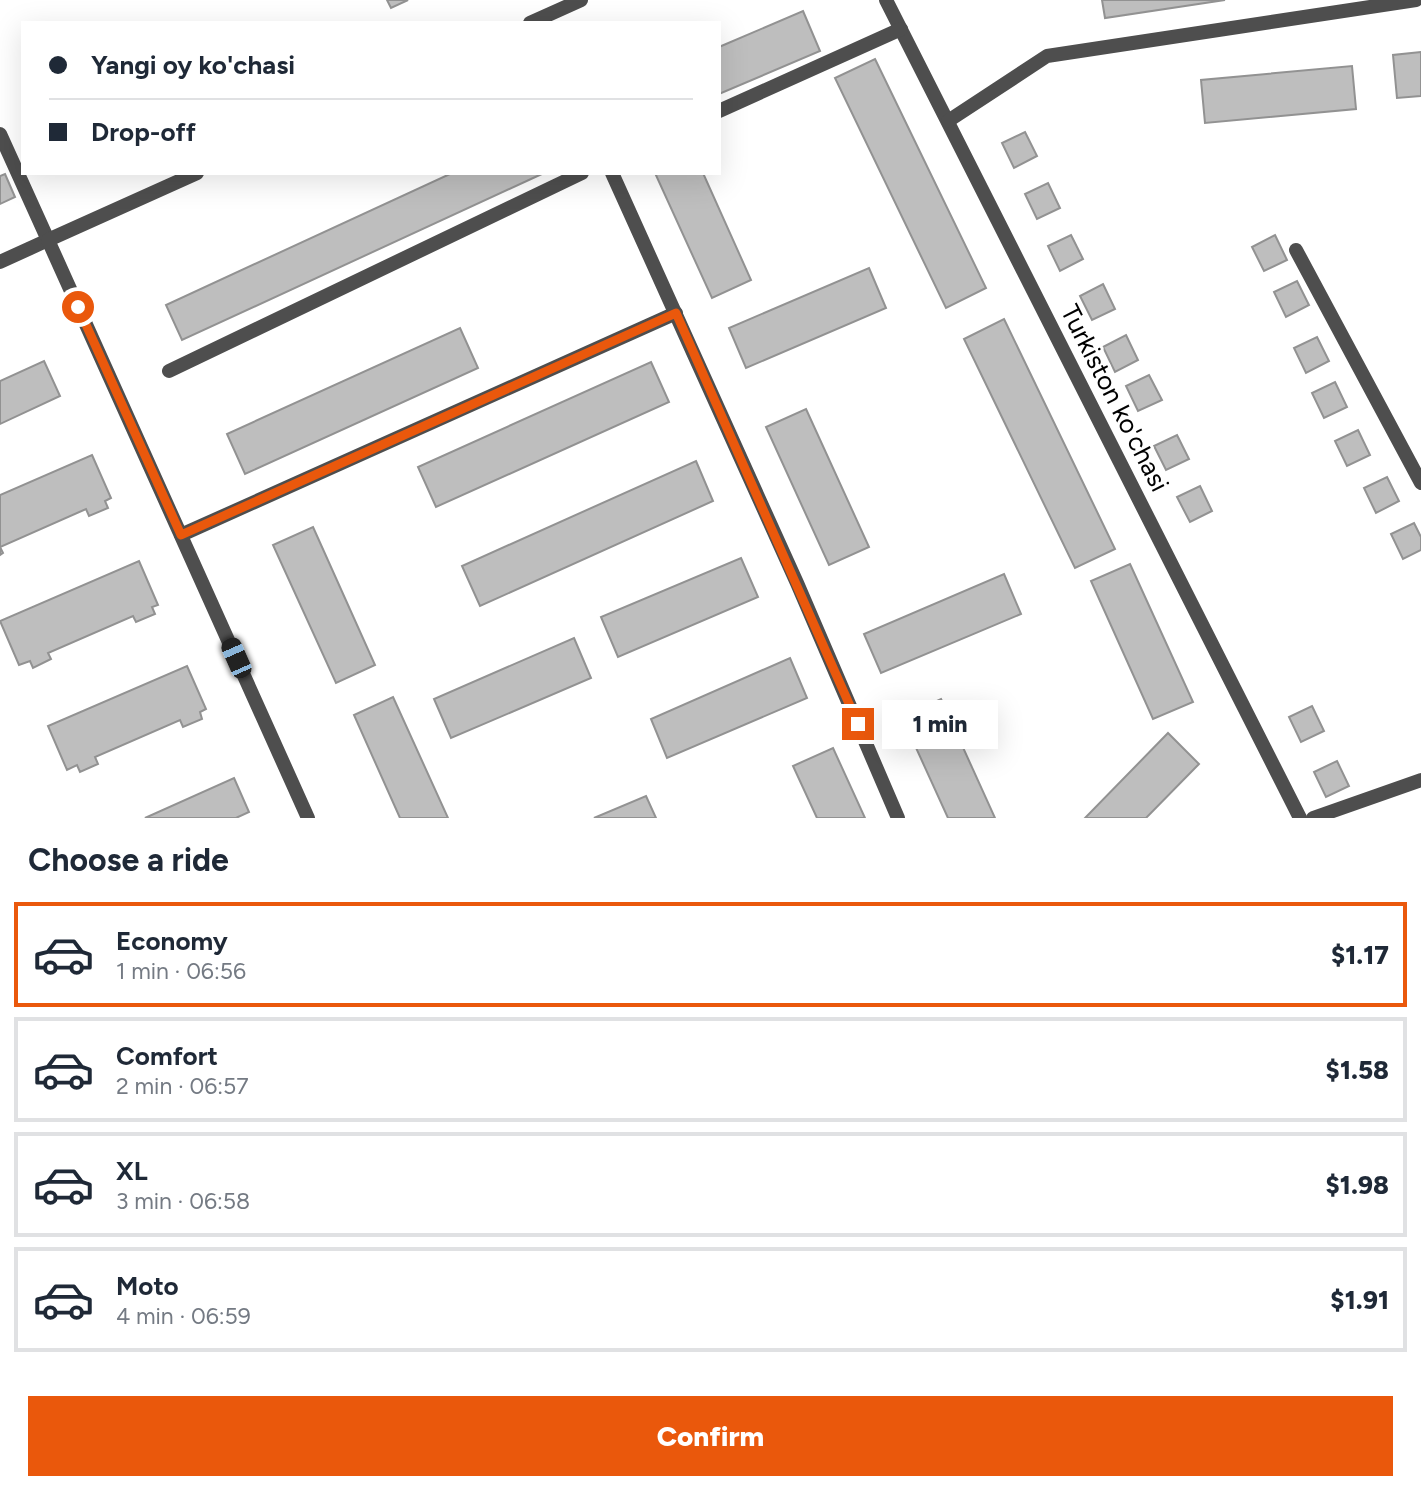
<!DOCTYPE html>
<html lang="en">
<head>
<meta charset="utf-8">
<style>
  body { margin:0; font-family:Figtree,sans-serif; background:#f6f6f7; color:#1f2937; height:100vh; display:flex; flex-direction:column; font-size:26px; white-space:nowrap }
  * { box-sizing:border-box; margin:0 }
  p { font-size:23px; color:#747a83 }
  .icon { flex:none; width:38px; height:38px; fill:none; stroke:currentColor; stroke-width:2; stroke-linecap:round; stroke-linejoin:round }
  .map { position:relative; height:818px; overflow:hidden }
  .details { display:flex; flex-direction:column; background:#fff; flex:1 }
  .details>* { flex:none }
  .guide { position:absolute; left:21px; top:21px; width:700px; height:154px; border-radius:0px; box-shadow:0 7px 28px #0002; display:grid; align-content:center; height:154px; padding:0 28px; background:#fff }
  .end { position:absolute; width:32px; height:32px; margin:-16px; border:9px solid #ea580c; background:#fff; box-shadow:0 0 0 4px #fff }
  .from { border-radius:50% }
  .bubble { position:absolute; height:49px; border-radius:0px; background:#fff; box-shadow:0 7px 28px #0002; font-size:23px; font-weight:800; line-height:49px; text-align:center }
  .car { position:absolute; width:21px; height:42px; margin:-21px -10px; border-radius:9px; box-shadow:0 0 5px 2px #0007; background:linear-gradient(#222 24%,#8ab4d8 0 40%,#222 0 76%,#8ab4d8 0 86%,#222 0) }
  .guide b { display:flex; align-items:center; gap:24px; height:66px; font-size:26px }
  .guide b+b { border-top:2px solid #e0e1e3 }
  .guide i { width:18px; height:18px; background:#1f2937 }
  ul { padding:0; list-style:none }
  li { display:flex; align-items:center; gap:21px; height:105px; margin:0 14px 10px; padding:0 14px; border:4px solid #e0e1e3; border-radius:0px }
  li div { flex:1 }
  li b { display:block; font-size:26px }
  li em { font-style:normal; font-weight:800 }
  li.on { border-color:#ea580c }
  li>.icon { width:63px; height:63px; stroke-width:1.5 }
  h2 { padding:0 28px; font-size:32px; line-height:84px }
  .action { display:flex; gap:14px; margin-top:auto; padding:14px 28px }
  .action a { flex:1; height:80px; border-radius:0px; background:#ea580c; color:#fff; font-size:28px; font-weight:800; line-height:80px; text-align:center }
  .map>svg:first-child { display:block }
</style>
</head>
<body>
<div class="map">
<svg width="1421" height="818" viewBox="0 0 1421 818">
  <rect width="100%" height="100%" fill="#fff"/>
  <!-- building -->
  <g fill="#bebebe" stroke="#929292" stroke-width="2">
    <polygon points="387,0 408,0 391,8"/>
    <polygon points="1102,0 1225,0 1105,18"/>
    <polygon points="803,11 820,51 719,94 719,47"/>
    <polygon points="1421,52 1421,96 1397,98 1393,55"/>
    <polygon points="875,59 986,288 946,308 835,78"/>
    <polygon points="1352,66 1356,109 1205,123 1201,80"/>
    <polygon points="1025,132 1037,156 1014,168 1002,143"/>
    <polygon points="452,173 544,173 182,340 166,305"/>
    <polygon points="655,173 703,173 751,280 712,298"/>
    <polygon points="5,174 15,197 0,204 0,176"/>
    <polygon points="1048,183 1060,208 1037,219 1025,194"/>
    <polygon points="1071,235 1083,259 1060,271 1048,246"/>
    <polygon points="1275,235 1287,260 1264,271 1252,247"/>
    <polygon points="869,268 886,308 746,368 729,328"/>
    <polygon points="1297,281 1309,305 1286,317 1274,292"/>
    <polygon points="1103,284 1115,309 1092,320 1080,296"/>
    <polygon points="1004,319 1115,549 1075,568 964,339"/>
    <polygon points="460,328 478,368 245,474 227,434"/>
    <polygon points="1126,335 1138,360 1115,372 1103,347"/>
    <polygon points="1317,337 1329,361 1306,373 1294,348"/>
    <polygon points="44,361 60,396 0,424 0,381"/>
    <polygon points="651,362 669,402 436,507 418,467"/>
    <polygon points="1149,375 1162,400 1138,411 1126,386"/>
    <polygon points="1335,382 1347,407 1324,418 1312,393"/>
    <polygon points="806,409 869,547 829,565 766,427"/>
    <polygon points="1358,430 1370,455 1347,466 1335,441"/>
    <polygon points="1177,435 1189,459 1166,470 1154,446"/>
    <polygon points="92,455 111,498 105,501 108,508 89,516 86,509 0,547 3,553 0,555 0,495"/>
    <polygon points="696,461 713,501 480,606 462,566"/>
    <polygon points="1387,477 1399,501 1376,513 1364,488"/>
    <polygon points="1200,486 1212,511 1190,522 1177,497"/>
    <polygon points="1414,523 1421,537 1421,550 1403,559 1391,534"/>
    <polygon points="313,527 375,665 336,683 273,545"/>
    <polygon points="741,558 758,597 618,657 601,617"/>
    <polygon points="139,561 158,605 152,607 155,614 136,622 133,616 48,653 51,659 33,668 30,661 19,665 0,621"/>
    <polygon points="1130,564 1193,702 1153,719 1091,581"/>
    <polygon points="1004,574 1021,614 881,673 864,634"/>
    <polygon points="574,638 591,678 451,738 434,699"/>
    <polygon points="790,658 807,698 667,758 651,719"/>
    <polygon points="187,666 206,709 200,712 202,719 183,727 180,720 95,757 98,764 80,772 77,765 67,770 48,726"/>
    <polygon points="393,697 448,818 400,818 354,715"/>
    <polygon points="941,699 995,818 948,818 902,717"/>
    <polygon points="1312,706 1324,731 1301,742 1289,717"/>
    <polygon points="1168,733 1199,764 1146,818 1085,818"/>
    <polygon points="833,748 865,818 817,818 793,766"/>
    <polygon points="1337,761 1349,786 1326,797 1314,772"/>
    <polygon points="234,778 249,812 236,818 145,818"/>
    <polygon points="646,796 656,818 594,818"/>
  </g>
  <g fill="none" stroke-linecap="round" stroke-linejoin="round">
    <!-- minor -->
    <g stroke="#4e4e4e" stroke-width="14">
      <polyline points="886,0 1300,818"/>
      <polyline points="719,111 901,29"/>
      <polyline points="948,121 1047,56 1416,0"/>
      <polyline points="0,134 48,240 0,262"/>
      <polyline points="612,173 797,583 898,818"/>
      <polyline points="1296,250 1421,483"/>
      <polyline points="169,371 582,173"/>
      <polyline points="181,535 676,313"/>
      <polyline points="1313,818 1421,780"/>
    </g>
    <!-- tertiary -->
    <g stroke="#4e4e4e" stroke-width="14">
      <polyline points="530,23 581,0"/>
      <polyline points="197,173 48,240 308,818"/>
    </g>
  </g>
  <g fill="none" stroke-linecap="round" stroke-linejoin="round">
    <!-- route -->
    <polyline stroke="#ea580c" stroke-width="9" points="78,307 181,535 676,313 858,724"/>
  </g>
  <g text-anchor="middle" dominant-baseline="central" stroke-width="6" stroke-linejoin="round" paint-order="stroke">
    <!-- street labels -->
    <g font-size="26" fill="#000" stroke="#fff">
      <text transform="translate(1115 398) rotate(63)">Turkiston ko'chasi</text>
    </g>
  </g>
</svg>
<i class="end from" style="left:78px;top:307px"></i>
<i class="end" style="left:858px;top:724px"></i>
<div class="bubble" style="left:882px;top:700px;width:116px">1 min</div>
<i class="car" style="left:236px;top:658px;rotate:336deg"></i>
<div class="guide">
<b><i class="from"></i>Yangi oy ko'chasi</b>
<b><i></i>Drop-off</b>
</div>
</div>
<section class="details">
<h2>Choose a ride</h2>
<ul>
<li class="on"><svg class="icon" aria-label="car" viewBox="0 0 24 24"><path d="M5 17H2v-5l4-1 3-4h7l3 4 3 1v5h-3M9 17h6M6 11h13"/><circle cx="7" cy="17" r="2"/><circle cx="17" cy="17" r="2"/></svg><div><b>Economy</b><p>1 min · 06:56</p></div><em>$1.17</em></li>
<li><svg class="icon" aria-label="car" viewBox="0 0 24 24"><path d="M5 17H2v-5l4-1 3-4h7l3 4 3 1v5h-3M9 17h6M6 11h13"/><circle cx="7" cy="17" r="2"/><circle cx="17" cy="17" r="2"/></svg><div><b>Comfort</b><p>2 min · 06:57</p></div><em>$1.58</em></li>
<li><svg class="icon" aria-label="car" viewBox="0 0 24 24"><path d="M5 17H2v-5l4-1 3-4h7l3 4 3 1v5h-3M9 17h6M6 11h13"/><circle cx="7" cy="17" r="2"/><circle cx="17" cy="17" r="2"/></svg><div><b>XL</b><p>3 min · 06:58</p></div><em>$1.98</em></li>
<li><svg class="icon" aria-label="car" viewBox="0 0 24 24"><path d="M5 17H2v-5l4-1 3-4h7l3 4 3 1v5h-3M9 17h6M6 11h13"/><circle cx="7" cy="17" r="2"/><circle cx="17" cy="17" r="2"/></svg><div><b>Moto</b><p>4 min · 06:59</p></div><em>$1.91</em></li>
</ul>
<div class="action"><a>Confirm</a></div>
</section>
</body>
</html>
